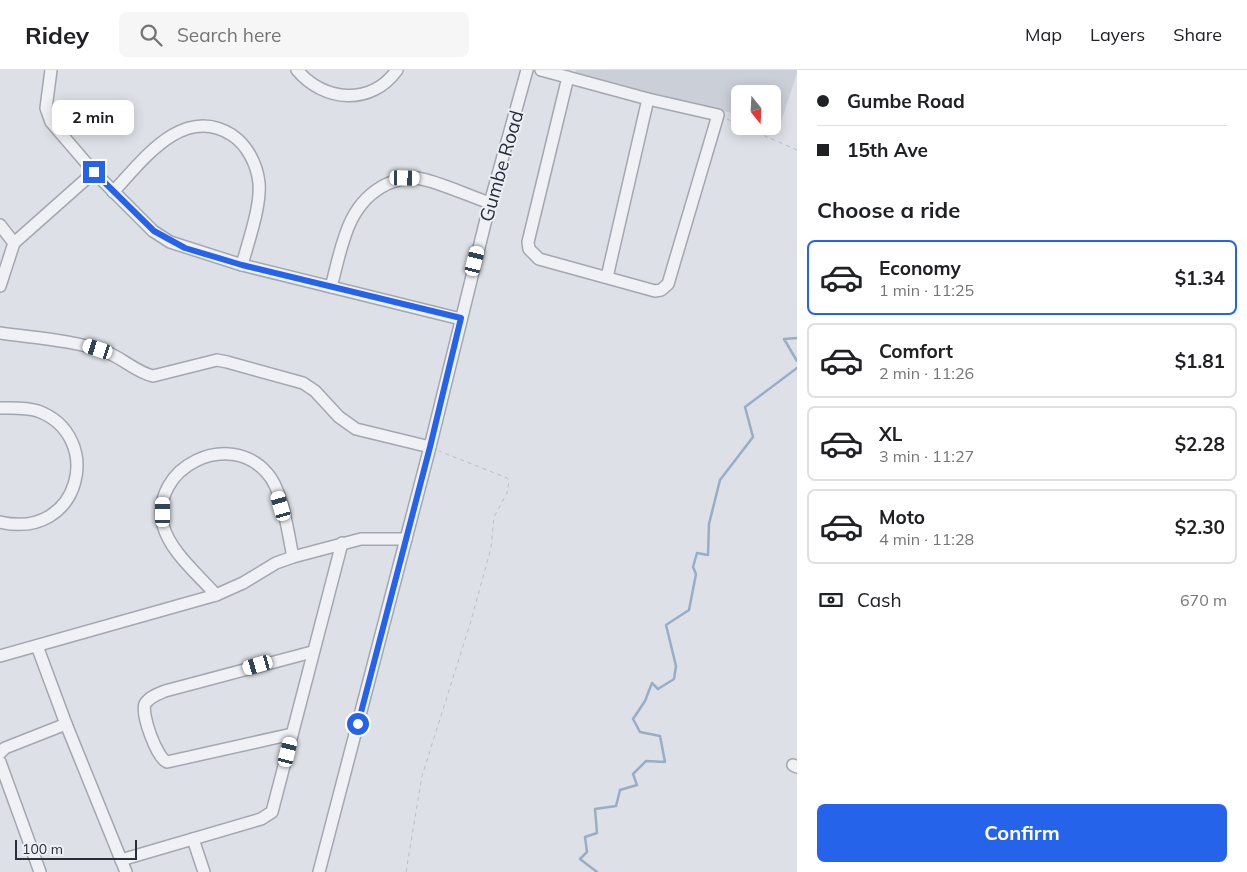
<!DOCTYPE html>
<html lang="en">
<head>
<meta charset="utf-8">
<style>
  body { margin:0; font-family:Mulish,sans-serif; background:#f6f6f6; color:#202124; height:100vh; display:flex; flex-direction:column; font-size:19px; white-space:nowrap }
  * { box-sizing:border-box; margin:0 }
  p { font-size:16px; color:#757577 }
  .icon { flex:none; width:28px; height:28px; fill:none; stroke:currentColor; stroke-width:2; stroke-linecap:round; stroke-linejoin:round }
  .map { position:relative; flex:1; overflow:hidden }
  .details { display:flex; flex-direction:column; background:#fff; width:450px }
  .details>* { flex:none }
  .guide { display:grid; align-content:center; height:110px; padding:0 20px; background:#fff }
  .needle { width:32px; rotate:162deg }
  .tools { position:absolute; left:731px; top:15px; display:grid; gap:10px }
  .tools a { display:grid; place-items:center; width:50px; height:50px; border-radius:8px; background:#fff; box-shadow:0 2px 12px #0003; font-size:25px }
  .scale { position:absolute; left:15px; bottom:12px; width:122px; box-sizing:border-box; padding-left:5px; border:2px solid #272e3c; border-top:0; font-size:14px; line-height:18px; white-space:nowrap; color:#272e3c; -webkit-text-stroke:4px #eceff4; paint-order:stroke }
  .end { position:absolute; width:22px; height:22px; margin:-11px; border:6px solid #2563eb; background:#fff; box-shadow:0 0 0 2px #fff }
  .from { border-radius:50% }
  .bubble { position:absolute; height:35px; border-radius:8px; background:#fff; box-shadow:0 2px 12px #0003; font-size:16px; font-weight:700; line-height:35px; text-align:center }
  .car { position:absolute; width:15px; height:30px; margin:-15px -8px; border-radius:6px; box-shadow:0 0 4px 1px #0007; background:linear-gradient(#fff 24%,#345 0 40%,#fff 0 76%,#345 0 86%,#fff 0) }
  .guide b { display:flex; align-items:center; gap:18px; height:48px; font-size:19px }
  .guide b+b { border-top:1px solid #e0e0e0 }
  .guide i { width:12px; height:12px; background:#202124 }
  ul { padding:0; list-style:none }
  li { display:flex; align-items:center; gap:15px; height:75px; margin:0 10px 8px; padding:0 10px; border:2px solid #e0e0e0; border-radius:8px }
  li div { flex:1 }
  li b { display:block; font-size:19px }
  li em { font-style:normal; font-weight:700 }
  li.selected { border-color:#2563eb }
  li>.icon { width:45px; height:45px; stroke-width:1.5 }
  h2 { padding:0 20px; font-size:22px; line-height:60px }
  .pay { display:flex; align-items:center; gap:12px; height:55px; padding:0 20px; font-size:19px }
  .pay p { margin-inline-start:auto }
  .action { display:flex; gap:10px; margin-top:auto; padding:10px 20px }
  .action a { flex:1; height:58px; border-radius:8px; background:#2563eb; color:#fff; font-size:20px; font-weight:700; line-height:58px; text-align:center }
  header { display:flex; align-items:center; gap:30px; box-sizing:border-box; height:70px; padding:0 25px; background:#fff; border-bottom:1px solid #e0e0e0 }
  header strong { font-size:24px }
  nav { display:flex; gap:28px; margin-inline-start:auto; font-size:18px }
  .search { width:350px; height:45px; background:#f6f6f6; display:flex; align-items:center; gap:12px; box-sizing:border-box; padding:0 18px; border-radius:8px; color:#757577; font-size:19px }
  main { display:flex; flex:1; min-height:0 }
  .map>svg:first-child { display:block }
</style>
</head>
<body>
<header>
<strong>Ridey</strong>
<div class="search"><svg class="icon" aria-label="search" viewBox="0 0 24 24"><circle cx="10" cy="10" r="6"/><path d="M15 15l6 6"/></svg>Search here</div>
<nav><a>Map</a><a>Layers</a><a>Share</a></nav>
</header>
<main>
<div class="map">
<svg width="797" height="802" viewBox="0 0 797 802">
  <rect width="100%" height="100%" fill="#dde0e6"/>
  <!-- built -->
  <polygon fill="#cbcfd8" points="576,0 797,0 797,3 780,55 773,53 772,24 740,24 740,45 575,4"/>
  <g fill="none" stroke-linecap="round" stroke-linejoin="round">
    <!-- stream -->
    <g stroke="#98aec6" stroke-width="2.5">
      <polyline points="797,268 784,269 797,291"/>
      <polyline points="597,802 580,789 587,782 585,767 597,763 595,739 616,736 620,720 637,715 633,704 646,691 665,692 660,666 640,662 633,649 645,631 652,613 658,619 674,609 676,596 666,555 689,540 696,504 693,497 697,483 708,485 709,454 720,410 753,367 745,337 797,298"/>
    </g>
    <defs>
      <g id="minor">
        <polyline points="51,0 46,38 51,52 94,102 153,161 170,172 242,195 461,249"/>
        <path d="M297,0C324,32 371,36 397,0"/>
        <polyline points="541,0 648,29 718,45 668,214 661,220 655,221 539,189 529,179 528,172 568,7"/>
        <path d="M113,122C143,90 183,34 232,65C247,75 257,94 259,113C261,137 248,172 242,195"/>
        <polyline points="0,155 14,173"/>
        <polyline points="607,207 648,29"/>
        <polyline points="0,216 14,173 94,102"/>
        <path d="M331,217C342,177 346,134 387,114C397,110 407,107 417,108C437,111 469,126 490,133"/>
        <path d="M0,263C35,268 73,270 106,282C123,288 135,302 153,306L217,290L227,292L303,313L315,321L339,347L356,359L430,377"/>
        <path d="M0,338C12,338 26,337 38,341C105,366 81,471 0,452"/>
        <path d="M216,525C199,505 170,482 163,455C150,397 229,359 267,403C283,420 288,464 293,487"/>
        <polyline points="37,576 66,654 126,802"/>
        <polyline points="0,586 216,525 243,513 276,493 293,487 361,469 406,469"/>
        <path d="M292,664L167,692C157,688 141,645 145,634C149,627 158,624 165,621L312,582"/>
        <polyline points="0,683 5,678 66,654"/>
        <polyline points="0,692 40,802"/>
        <polyline points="793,695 797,697"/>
        <polyline points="193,769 204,802"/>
        <polyline points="121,790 261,749 272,742 342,473"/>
        <polyline points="319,802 430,377 490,133 527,0"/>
      </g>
    </defs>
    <!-- minor casing -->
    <use href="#minor" stroke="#a3a7b0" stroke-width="14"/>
    <!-- path -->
    <g stroke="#bbbec5" stroke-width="1" stroke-dasharray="4 4" stroke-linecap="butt">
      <polyline points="727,49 740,55"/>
      <polyline points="742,56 797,80"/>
      <polyline points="406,802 422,706 470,554 491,478 494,447 507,423 509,412 507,408 439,381"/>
    </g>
    <!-- minor -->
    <use href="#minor" stroke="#eff1f5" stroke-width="11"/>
  </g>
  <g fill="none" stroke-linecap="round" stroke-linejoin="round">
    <!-- route -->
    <polyline stroke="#2563eb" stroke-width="6" points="94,102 154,161 185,178 242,195 461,248 430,377 358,654"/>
  </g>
  <g text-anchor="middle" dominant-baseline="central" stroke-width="4" stroke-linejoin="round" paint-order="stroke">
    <!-- street labels -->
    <g font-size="19" fill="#272e3c" stroke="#eceff4">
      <text transform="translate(501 96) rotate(-74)">Gumbe Road</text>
    </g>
  </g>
</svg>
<div class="tools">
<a><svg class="needle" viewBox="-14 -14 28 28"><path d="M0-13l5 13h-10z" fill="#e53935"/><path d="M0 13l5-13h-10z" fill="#757577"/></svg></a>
</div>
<div class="scale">100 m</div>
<i class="end from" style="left:358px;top:654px"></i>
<i class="end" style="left:94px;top:102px"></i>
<div class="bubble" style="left:52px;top:30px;width:82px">2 min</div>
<i class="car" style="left:405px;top:108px;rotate:91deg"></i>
<i class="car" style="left:475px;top:191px;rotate:14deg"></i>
<i class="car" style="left:98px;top:279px;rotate:288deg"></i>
<i class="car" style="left:281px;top:436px;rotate:344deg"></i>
<i class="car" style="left:163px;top:442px;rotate:0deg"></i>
<i class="car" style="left:258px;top:595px;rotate:254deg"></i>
<i class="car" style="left:288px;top:682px;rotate:14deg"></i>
</div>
<section class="details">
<div class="guide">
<b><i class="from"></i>Gumbe Road</b>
<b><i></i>15th Ave</b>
</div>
<h2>Choose a ride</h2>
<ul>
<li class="selected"><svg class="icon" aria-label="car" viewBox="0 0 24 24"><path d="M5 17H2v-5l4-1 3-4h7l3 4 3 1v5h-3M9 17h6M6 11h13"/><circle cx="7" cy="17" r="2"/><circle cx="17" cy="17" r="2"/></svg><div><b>Economy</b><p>1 min · 11:25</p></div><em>$1.34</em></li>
<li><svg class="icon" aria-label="car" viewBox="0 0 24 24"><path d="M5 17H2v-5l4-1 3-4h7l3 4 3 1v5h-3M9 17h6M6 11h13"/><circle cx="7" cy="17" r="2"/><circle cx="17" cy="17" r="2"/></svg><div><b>Comfort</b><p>2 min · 11:26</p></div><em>$1.81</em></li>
<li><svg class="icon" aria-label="car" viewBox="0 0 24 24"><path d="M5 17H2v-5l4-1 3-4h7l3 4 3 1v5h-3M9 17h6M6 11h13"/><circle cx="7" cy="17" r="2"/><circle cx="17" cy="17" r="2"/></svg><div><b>XL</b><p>3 min · 11:27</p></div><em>$2.28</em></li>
<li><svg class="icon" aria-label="car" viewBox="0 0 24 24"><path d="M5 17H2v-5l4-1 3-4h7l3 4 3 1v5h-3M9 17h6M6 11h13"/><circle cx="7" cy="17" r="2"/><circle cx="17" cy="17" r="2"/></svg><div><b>Moto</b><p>4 min · 11:28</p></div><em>$2.30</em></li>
</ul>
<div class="pay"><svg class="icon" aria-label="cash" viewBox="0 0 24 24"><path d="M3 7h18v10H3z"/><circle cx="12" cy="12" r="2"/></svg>Cash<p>670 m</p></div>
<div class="action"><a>Confirm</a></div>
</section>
</main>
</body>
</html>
